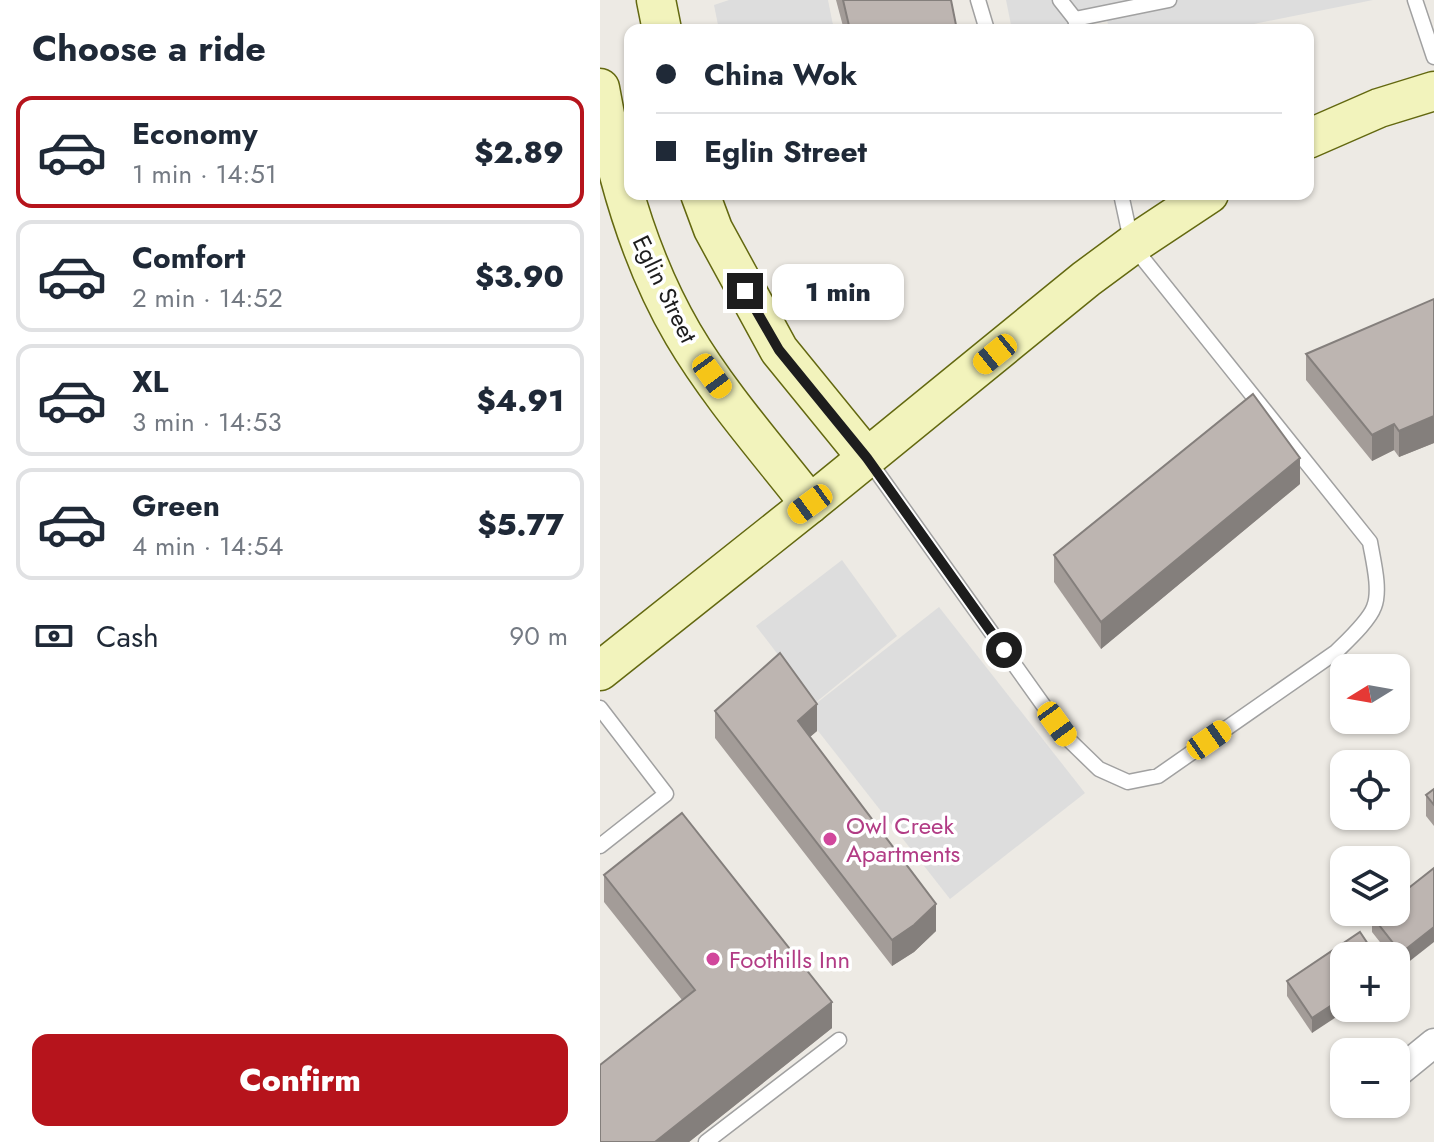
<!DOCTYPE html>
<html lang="en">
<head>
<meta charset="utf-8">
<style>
  body { margin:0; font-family:Jost,sans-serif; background:#f6f6f7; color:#1f2937; height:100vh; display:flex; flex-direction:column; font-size:30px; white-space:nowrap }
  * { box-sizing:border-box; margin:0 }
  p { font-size:26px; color:#747a83 }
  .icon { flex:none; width:44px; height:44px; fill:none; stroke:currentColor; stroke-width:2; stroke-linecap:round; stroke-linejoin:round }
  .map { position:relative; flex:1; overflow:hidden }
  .drawer { display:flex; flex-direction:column; background:#fff; width:600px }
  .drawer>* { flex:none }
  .banner { position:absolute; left:24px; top:24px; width:690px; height:176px; border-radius:16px; box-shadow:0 2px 6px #0004; display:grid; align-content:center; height:176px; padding:0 32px; background:#fff }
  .needle { width:52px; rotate:259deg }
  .controls { position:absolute; left:730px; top:654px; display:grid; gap:16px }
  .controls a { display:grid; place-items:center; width:80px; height:80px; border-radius:16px; background:#fff; box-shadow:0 2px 6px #0004; font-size:40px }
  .end { position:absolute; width:36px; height:36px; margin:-18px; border:10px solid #1d1d1d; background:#fff; box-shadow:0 0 0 4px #fff }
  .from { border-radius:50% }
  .bubble { position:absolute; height:56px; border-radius:16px; background:#fff; box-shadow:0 2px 6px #0004; font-size:26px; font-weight:800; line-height:56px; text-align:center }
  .car { position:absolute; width:24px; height:48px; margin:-24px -12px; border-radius:10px; box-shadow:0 0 6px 2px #0007; background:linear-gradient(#f5c518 24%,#345 0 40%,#f5c518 0 76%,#345 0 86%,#f5c518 0) }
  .banner b { display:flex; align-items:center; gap:28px; height:76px; font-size:30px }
  .banner b+b { border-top:2px solid #e0e1e3 }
  .banner i { width:20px; height:20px; background:#1f2937 }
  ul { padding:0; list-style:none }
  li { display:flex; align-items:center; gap:24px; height:112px; margin:0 16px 12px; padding:0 16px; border:4px solid #e0e1e3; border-radius:16px }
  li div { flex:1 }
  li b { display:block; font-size:30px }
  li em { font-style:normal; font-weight:800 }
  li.on { border-color:#b6141c }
  li>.icon { width:72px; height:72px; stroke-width:1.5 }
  h2 { padding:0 32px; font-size:36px; line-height:96px }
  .pay { display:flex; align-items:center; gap:20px; height:88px; padding:0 32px; font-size:30px }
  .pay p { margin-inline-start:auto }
  .action { display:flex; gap:16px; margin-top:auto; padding:16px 32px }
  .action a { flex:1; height:92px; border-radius:16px; background:#b6141c; color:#fff; font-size:32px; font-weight:800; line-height:92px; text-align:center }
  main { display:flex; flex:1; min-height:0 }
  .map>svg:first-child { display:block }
</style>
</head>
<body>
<main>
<section class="drawer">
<h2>Choose a ride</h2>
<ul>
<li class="on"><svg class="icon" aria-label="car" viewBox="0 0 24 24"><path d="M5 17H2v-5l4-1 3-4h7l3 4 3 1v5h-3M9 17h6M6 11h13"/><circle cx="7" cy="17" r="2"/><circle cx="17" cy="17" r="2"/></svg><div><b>Economy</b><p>1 min · 14:51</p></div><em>$2.89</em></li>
<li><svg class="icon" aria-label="car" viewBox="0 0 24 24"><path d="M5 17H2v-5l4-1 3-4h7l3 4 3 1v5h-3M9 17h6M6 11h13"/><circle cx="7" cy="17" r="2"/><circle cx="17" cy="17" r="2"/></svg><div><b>Comfort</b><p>2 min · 14:52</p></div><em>$3.90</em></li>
<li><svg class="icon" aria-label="car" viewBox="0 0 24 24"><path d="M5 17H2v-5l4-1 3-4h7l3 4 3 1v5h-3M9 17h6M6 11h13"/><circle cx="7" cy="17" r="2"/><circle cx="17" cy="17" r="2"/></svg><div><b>XL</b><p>3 min · 14:53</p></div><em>$4.91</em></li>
<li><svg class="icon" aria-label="car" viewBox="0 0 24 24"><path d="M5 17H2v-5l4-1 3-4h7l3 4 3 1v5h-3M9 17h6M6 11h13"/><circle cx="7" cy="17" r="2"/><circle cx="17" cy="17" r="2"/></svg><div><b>Green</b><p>4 min · 14:54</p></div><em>$5.77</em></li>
</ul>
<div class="pay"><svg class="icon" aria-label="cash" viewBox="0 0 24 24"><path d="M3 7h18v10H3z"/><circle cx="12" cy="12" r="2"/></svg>Cash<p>90 m</p></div>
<div class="action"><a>Confirm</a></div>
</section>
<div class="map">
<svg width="834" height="1142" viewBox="0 0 834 1142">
  <rect width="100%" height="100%" fill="#edeae4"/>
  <!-- parking -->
  <g fill="#ddd">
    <polygon points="129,0 228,0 234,30 119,30 114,5"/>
    <polygon points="406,0 773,0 624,30 510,30 507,21 459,30 412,30"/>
    <polygon points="242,560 297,636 215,703 156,626"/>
    <polygon points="339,607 485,793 350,899 204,713"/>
  </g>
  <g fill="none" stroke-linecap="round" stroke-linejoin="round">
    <defs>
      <g id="lane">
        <polyline points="378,0 387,30"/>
        <polyline points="460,0 475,19 478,30"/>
        <polyline points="815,0 834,57"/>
        <polyline points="475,19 569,0"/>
        <path d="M267,458L466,737L499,769L528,782L558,776L736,652C747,641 769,621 774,607C781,590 773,560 770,542L532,245L521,194"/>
        <polyline points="0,708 66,794 0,846"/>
        <polyline points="106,1142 239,1040"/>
      </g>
      <polyline id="street" points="796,1074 834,1043"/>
      <g id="secondary">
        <polyline points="56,0 62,30"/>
        <path d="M0,88C15,173 39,259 83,334C119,395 167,449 210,504"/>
        <polyline points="708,139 779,108 834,91"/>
        <polyline points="100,194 113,229 179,350 267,458"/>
        <polyline points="0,671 210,504 486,279 532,245 609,194"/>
      </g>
    </defs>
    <!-- lane casing -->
    <use href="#lane" stroke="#a1a1a1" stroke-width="17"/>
    <!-- street casing -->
    <use href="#street" stroke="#a1a1a1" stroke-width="31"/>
    <!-- secondary casing -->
    <use href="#secondary" stroke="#636810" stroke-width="41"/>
    <!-- lane -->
    <use href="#lane" stroke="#fff" stroke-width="14"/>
    <!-- street -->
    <use href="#street" stroke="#fff" stroke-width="28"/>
    <!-- secondary -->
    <use href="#secondary" stroke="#f2f3bc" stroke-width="38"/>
  </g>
  <!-- wall -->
  <g fill="#a39c98">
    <polygon points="236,0 351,0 357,30 244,30"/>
    <polygon points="834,299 834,443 799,457 794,450 772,461 706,380 706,354"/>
    <polygon points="700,484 501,649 454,582 454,555"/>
    <polygon points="115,711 217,731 210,737 336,931 314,952 292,966 115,738"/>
    <polygon points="834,789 834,826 826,816 826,795"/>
    <polygon points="834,868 801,968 796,962 796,956 791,956 772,932 772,916"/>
    <polygon points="4,875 232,1028 89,1142 0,1142 82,1000 4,902"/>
    <polygon points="776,956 712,1033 687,996 687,981"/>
  </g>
  <!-- shaded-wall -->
  <g fill="#847f7c">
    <polygon points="834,416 834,443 799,457 799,431"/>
    <polygon points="794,424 794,450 772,461 772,435"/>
    <polygon points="700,458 700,484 501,649 501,622"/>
    <polygon points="217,704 217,731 198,747 198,721"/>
    <polygon points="336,904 336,931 314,952 292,966 292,940"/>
    <polygon points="834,927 834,942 801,968 801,953"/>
    <polygon points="744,997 744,1008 750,1008 712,1033 712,1018"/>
    <polygon points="232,1002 232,1028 89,1142 55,1142"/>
  </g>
  <!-- building -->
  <g fill="#bdb5b1" stroke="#847f7c" stroke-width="2">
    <polygon points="243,0 351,0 357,30 250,30"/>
    <polygon points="834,299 834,416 799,431 794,424 772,435 706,354"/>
    <polygon points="653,394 700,458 501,622 454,555"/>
    <polygon points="180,653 217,704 198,721 336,904 314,925 292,940 115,711"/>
    <polygon points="834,789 834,805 826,795"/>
    <polygon points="82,813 232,1002 55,1142 0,1142 0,1065 95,990 4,875"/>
    <polygon points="834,868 834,927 801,953 772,916 778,912 796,912 796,898"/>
    <polygon points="760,932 776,956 744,956 744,997 712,1018 687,981"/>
  </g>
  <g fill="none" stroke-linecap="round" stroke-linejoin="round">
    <!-- route -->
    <polyline stroke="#1d1d1d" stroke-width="10" points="145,291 179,350 267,458 404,650"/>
  </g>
  <!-- markers -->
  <g fill="#d1479c" stroke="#fff" stroke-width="3">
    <circle cx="230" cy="839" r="8"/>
    <circle cx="113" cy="959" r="8"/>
  </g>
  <g text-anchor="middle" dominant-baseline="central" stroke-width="7" stroke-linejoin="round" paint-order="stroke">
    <!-- street labels -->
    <g font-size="24" fill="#1d1d1d" stroke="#fff">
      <text transform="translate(65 289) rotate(64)">Eglin Street</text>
    </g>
    <!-- hotel labels -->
    <g font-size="24" fill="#b23c85" stroke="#fff" text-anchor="start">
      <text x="246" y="825">Owl Creek<tspan x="246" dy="28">Apartments</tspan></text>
      <text x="129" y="959">Foothills Inn</text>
    </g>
  </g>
</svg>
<div class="controls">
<a><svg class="needle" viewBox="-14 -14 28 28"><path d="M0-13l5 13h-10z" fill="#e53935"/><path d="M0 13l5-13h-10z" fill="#747a83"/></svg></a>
<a><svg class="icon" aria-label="locate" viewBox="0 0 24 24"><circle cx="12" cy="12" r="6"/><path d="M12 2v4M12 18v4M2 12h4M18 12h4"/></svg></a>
<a><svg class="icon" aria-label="layers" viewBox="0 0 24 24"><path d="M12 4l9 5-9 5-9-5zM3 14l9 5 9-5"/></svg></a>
<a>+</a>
<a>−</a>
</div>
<i class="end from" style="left:404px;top:650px"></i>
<i class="end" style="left:145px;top:291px"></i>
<div class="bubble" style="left:172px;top:264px;width:132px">1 min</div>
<i class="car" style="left:395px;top:354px;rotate:231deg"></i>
<i class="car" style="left:112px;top:376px;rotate:144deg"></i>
<i class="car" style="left:210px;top:504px;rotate:234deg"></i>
<i class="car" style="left:457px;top:724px;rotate:144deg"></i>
<i class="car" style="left:609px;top:740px;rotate:55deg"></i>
<div class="banner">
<b><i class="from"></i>China Wok</b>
<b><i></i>Eglin Street</b>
</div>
</div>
</main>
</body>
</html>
